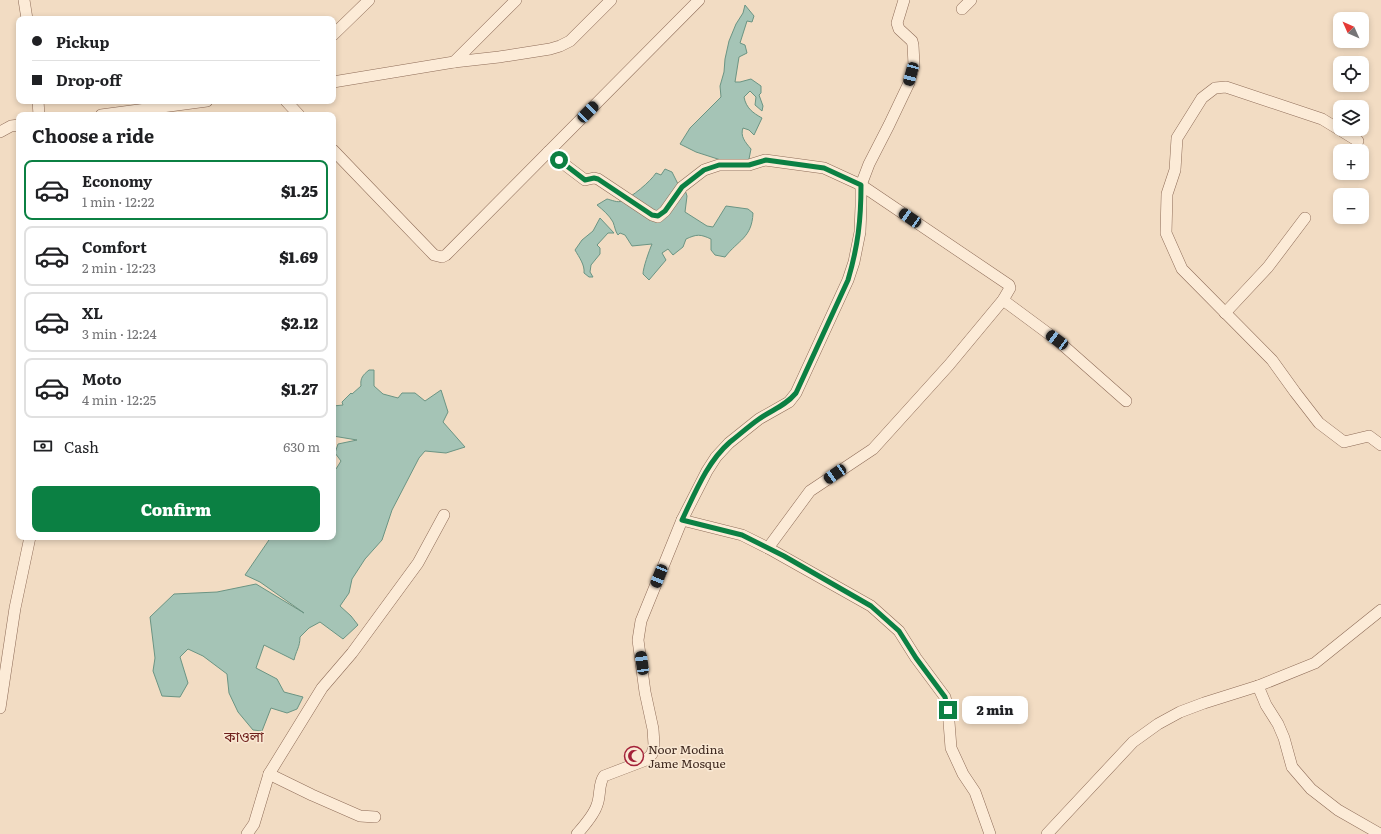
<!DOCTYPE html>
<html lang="en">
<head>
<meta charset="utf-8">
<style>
  body { margin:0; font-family:Literata,"Noto Sans Bengali",serif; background:#f6f6f6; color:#202124; height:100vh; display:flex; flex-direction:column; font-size:15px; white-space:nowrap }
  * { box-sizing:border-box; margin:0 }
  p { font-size:13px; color:#757577 }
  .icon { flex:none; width:22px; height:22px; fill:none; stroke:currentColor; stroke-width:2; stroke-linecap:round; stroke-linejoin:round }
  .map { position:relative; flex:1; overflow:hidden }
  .details { position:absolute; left:16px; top:112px; width:320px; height:428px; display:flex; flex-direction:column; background:#fff; border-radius:8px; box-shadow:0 2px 6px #0003 }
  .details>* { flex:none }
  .hud { position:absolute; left:16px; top:16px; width:320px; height:88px; border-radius:8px; box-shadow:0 2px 6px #0003; display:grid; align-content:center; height:88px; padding:0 16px; background:#fff }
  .needle { width:26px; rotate:315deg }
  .tools { position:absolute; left:1333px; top:12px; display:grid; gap:8px }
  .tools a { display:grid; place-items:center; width:36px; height:36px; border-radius:8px; background:#fff; box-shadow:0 2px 6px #0003; font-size:20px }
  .end { position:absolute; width:18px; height:18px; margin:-9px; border:5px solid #0b8043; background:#fff; box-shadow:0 0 0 2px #fff }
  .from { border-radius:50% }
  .bubble { position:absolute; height:28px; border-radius:8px; background:#fff; box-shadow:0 2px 6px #0003; font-size:13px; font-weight:800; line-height:28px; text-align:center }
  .car { position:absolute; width:12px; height:24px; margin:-12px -6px; border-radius:5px; box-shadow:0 0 3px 1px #0007; background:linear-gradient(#222 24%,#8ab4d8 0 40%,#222 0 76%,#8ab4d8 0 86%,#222 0) }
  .hud b { display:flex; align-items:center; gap:14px; height:38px; font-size:15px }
  .hud b+b { border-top:1px solid #e0e0e0 }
  .hud i { width:10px; height:10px; background:#202124 }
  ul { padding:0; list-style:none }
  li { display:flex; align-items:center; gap:12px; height:60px; margin:0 8px 6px; padding:0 8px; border:2px solid #e0e0e0; border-radius:8px }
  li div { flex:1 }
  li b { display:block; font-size:15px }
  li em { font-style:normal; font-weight:800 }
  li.current { border-color:#0b8043 }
  li>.icon { width:36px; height:36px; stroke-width:1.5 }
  h2 { padding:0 16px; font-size:18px; line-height:48px }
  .pay { display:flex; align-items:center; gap:10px; height:44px; padding:0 16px; font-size:15px }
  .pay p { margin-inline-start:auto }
  .action { display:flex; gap:8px; margin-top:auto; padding:8px 16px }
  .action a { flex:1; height:46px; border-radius:8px; background:#0b8043; color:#fff; font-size:16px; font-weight:800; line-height:46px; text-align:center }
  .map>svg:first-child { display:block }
</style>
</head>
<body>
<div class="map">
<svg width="1381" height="834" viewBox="0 0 1381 834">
  <rect width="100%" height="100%" fill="#f2dcc3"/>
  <!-- water -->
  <g fill="#a5c4b6" stroke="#6b9483">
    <path d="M745,5L754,16L752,22L747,21L740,43L745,45L747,53L739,57L735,82H740L751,79L761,86V93L759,95L763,106L762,111L755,105L756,97L750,91L744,97C746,108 753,113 762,118L754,135L749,130L743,128C740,136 745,142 751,149L748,164L727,162L696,152L680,144L690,128L721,97L720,86L724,72L725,59L729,41L736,24L743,13Z"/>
    <path d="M665,169L672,172L678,184L685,190L687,196L685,212L707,226L713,227L726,206L748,209L753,213C752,238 738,240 725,257L715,255L711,250V239C700,234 697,234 686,239L683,247L673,255L668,249L662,253L666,260L649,280L643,274C643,268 649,251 652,244L632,246L625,235L620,233L618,235C615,231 615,227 613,222C609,215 603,210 597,205L607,199C612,200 617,203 622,201C632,197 650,182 656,173L661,175Z"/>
    <path d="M600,218L614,233H608L597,245L600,248V254L591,265L590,272L593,277H589L584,273C585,265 579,257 575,250L582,240L593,231Z"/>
    <path d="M369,370H374V386L383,394L398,398L402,393H415L425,401L441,390L448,412L443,422L465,447L446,453L425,451L419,458L392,510L382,540L365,559L352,579L349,593L340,606L351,616L358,625L343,639L320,622L309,628L300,637C300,647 296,651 294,660L264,645L256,668L277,679L284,692L303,697L297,709L287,713L271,708L262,731L253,730L238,712L229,693L227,674L203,656L188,649L180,657L188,683L180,697L162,696L153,671L155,658L150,617L174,594L217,592L256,584L304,613L260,582L245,575L271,537H333V469H336L341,461L335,453L338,444L357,440L333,436V406L343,405L342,402L351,393L352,394L361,386C360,378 363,375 369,370Z"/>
  </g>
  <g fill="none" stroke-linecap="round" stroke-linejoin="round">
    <defs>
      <g id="street">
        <polyline points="24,0 27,19"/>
        <polyline points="962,9 971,0"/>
        <polyline points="333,35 369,0"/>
        <polyline points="454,62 516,0"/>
        <polyline points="333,82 454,62 499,57 550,49 560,46 570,41 611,0"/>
        <polyline points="38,101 39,115"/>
        <polyline points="286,101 299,115"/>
        <polyline points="101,115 207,101"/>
        <polyline points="0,132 11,126 19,125"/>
        <polyline points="1358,141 1322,119 1226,87 1215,88 1202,98 1177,138 1175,170 1167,194 1166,233 1182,269 1272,360 1295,392 1319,423 1344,442 1369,436 1381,445"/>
        <polyline points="333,150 434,255 442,257 446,255 699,0"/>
        <polyline points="548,152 585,180 594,178 598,179 652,215 658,217 665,211 682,187 704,170 719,165 749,165 765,160 824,168 861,185 1009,285 1010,288 1003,300 949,365 873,449 810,491 768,548"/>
        <polyline points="1003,300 1057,340 1126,401"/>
        <polyline points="1225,313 1268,267 1305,218"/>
        <polyline points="682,520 742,535 768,548 871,606 899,631 916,658 945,697 948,709 951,748 963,774 975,792 990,834"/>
        <polyline points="1258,686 1266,705 1278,724 1284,738 1292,767 1311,789 1338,810 1380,834"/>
        <polyline points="0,708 15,608 30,537"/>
        <polyline points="269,774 312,795 360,816 375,817"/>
        <polyline points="247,834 254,824 269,774 322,688 352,653 418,563 444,515"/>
        <path d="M577,834C584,826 594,815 597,805C601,795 598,784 604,776L646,760L652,754L654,745L653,729L645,692L638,640L641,621L682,520L707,471L716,457L729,443L759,419L789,402L796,393L848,280L854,262L860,232L861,206V185L869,164L889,125L909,83L914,65L913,45L912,41L899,29L897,23L904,0"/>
        <polyline points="1047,834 1133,742 1158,724 1180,712 1204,703 1258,686 1315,663 1381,610"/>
      </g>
    </defs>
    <!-- street casing -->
    <use href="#street" stroke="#8e6c58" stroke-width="12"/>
    <!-- street -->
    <use href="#street" stroke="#fcebd7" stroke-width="11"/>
  </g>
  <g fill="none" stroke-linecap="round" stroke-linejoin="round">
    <!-- route -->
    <path stroke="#0b8043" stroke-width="5" d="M559,160L585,180L594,178L598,179L652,215L658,216L665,211L682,187L704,170L719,165H749L766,160L824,168L861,185C861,220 858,246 848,280L796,393C784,407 773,409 759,419C749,426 739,435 730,442C707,462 695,493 682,520L742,535L784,556L871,606L899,631L916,658L945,697L948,710"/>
  </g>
  <!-- icons -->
  <defs>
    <symbol id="mosque-ring" viewBox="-11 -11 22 22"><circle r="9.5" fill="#f9e8d3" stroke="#a32239" stroke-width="1.5"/><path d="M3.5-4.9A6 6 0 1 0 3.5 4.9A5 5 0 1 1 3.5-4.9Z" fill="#a32239"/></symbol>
  </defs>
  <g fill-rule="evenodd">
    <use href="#mosque-ring" x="623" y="745" width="22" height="22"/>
  </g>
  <g text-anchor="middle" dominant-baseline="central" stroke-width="3" stroke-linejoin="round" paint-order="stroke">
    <!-- poi labels -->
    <g font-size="12" fill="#3d271d" stroke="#f9e8d3" text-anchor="start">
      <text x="648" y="749">Noor Modina<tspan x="648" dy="14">Jame Mosque</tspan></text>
    </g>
    <!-- quarter labels -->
    <g font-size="14" fill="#6d1c19" stroke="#f9e8d3">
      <text x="244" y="736">কাওলা</text>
    </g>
  </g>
</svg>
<div class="tools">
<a><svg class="needle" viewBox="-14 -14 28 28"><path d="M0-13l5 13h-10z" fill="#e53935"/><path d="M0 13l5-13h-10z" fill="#757577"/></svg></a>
<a><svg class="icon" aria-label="locate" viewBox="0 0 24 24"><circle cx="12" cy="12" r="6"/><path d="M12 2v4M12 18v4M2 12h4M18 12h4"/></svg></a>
<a><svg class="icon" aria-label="layers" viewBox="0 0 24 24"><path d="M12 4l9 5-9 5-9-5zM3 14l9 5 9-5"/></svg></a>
<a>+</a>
<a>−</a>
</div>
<i class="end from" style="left:559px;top:160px"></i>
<i class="end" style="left:948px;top:710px"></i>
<div class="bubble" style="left:962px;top:696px;width:66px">2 min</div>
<i class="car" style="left:911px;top:74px;rotate:195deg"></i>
<i class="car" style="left:588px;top:112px;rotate:45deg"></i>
<i class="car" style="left:910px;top:218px;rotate:304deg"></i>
<i class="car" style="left:1057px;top:340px;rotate:306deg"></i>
<i class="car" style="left:835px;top:474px;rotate:236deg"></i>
<i class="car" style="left:659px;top:576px;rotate:202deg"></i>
<i class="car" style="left:642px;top:663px;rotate:352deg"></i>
<div class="hud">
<b><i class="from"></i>Pickup</b>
<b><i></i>Drop-off</b>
</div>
<section class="details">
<h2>Choose a ride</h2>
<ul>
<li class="current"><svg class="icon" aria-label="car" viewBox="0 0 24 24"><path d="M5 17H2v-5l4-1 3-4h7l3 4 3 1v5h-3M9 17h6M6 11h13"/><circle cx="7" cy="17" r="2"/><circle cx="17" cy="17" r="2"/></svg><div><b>Economy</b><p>1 min · 12:22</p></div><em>$1.25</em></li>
<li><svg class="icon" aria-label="car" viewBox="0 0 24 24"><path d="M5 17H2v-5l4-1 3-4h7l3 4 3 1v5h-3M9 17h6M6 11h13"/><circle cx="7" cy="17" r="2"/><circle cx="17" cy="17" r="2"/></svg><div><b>Comfort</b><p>2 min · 12:23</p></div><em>$1.69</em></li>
<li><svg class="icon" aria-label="car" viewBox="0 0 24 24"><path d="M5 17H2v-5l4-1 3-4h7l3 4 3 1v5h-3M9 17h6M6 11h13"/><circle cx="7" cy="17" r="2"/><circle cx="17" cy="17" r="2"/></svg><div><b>XL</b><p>3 min · 12:24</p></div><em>$2.12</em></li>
<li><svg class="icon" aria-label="car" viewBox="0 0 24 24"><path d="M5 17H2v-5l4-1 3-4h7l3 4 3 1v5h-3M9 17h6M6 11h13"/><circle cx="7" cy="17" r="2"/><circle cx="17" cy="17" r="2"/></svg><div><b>Moto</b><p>4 min · 12:25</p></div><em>$1.27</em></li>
</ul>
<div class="pay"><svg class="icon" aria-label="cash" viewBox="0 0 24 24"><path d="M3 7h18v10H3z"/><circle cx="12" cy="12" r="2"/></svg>Cash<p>630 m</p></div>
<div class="action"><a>Confirm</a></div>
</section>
</div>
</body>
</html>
